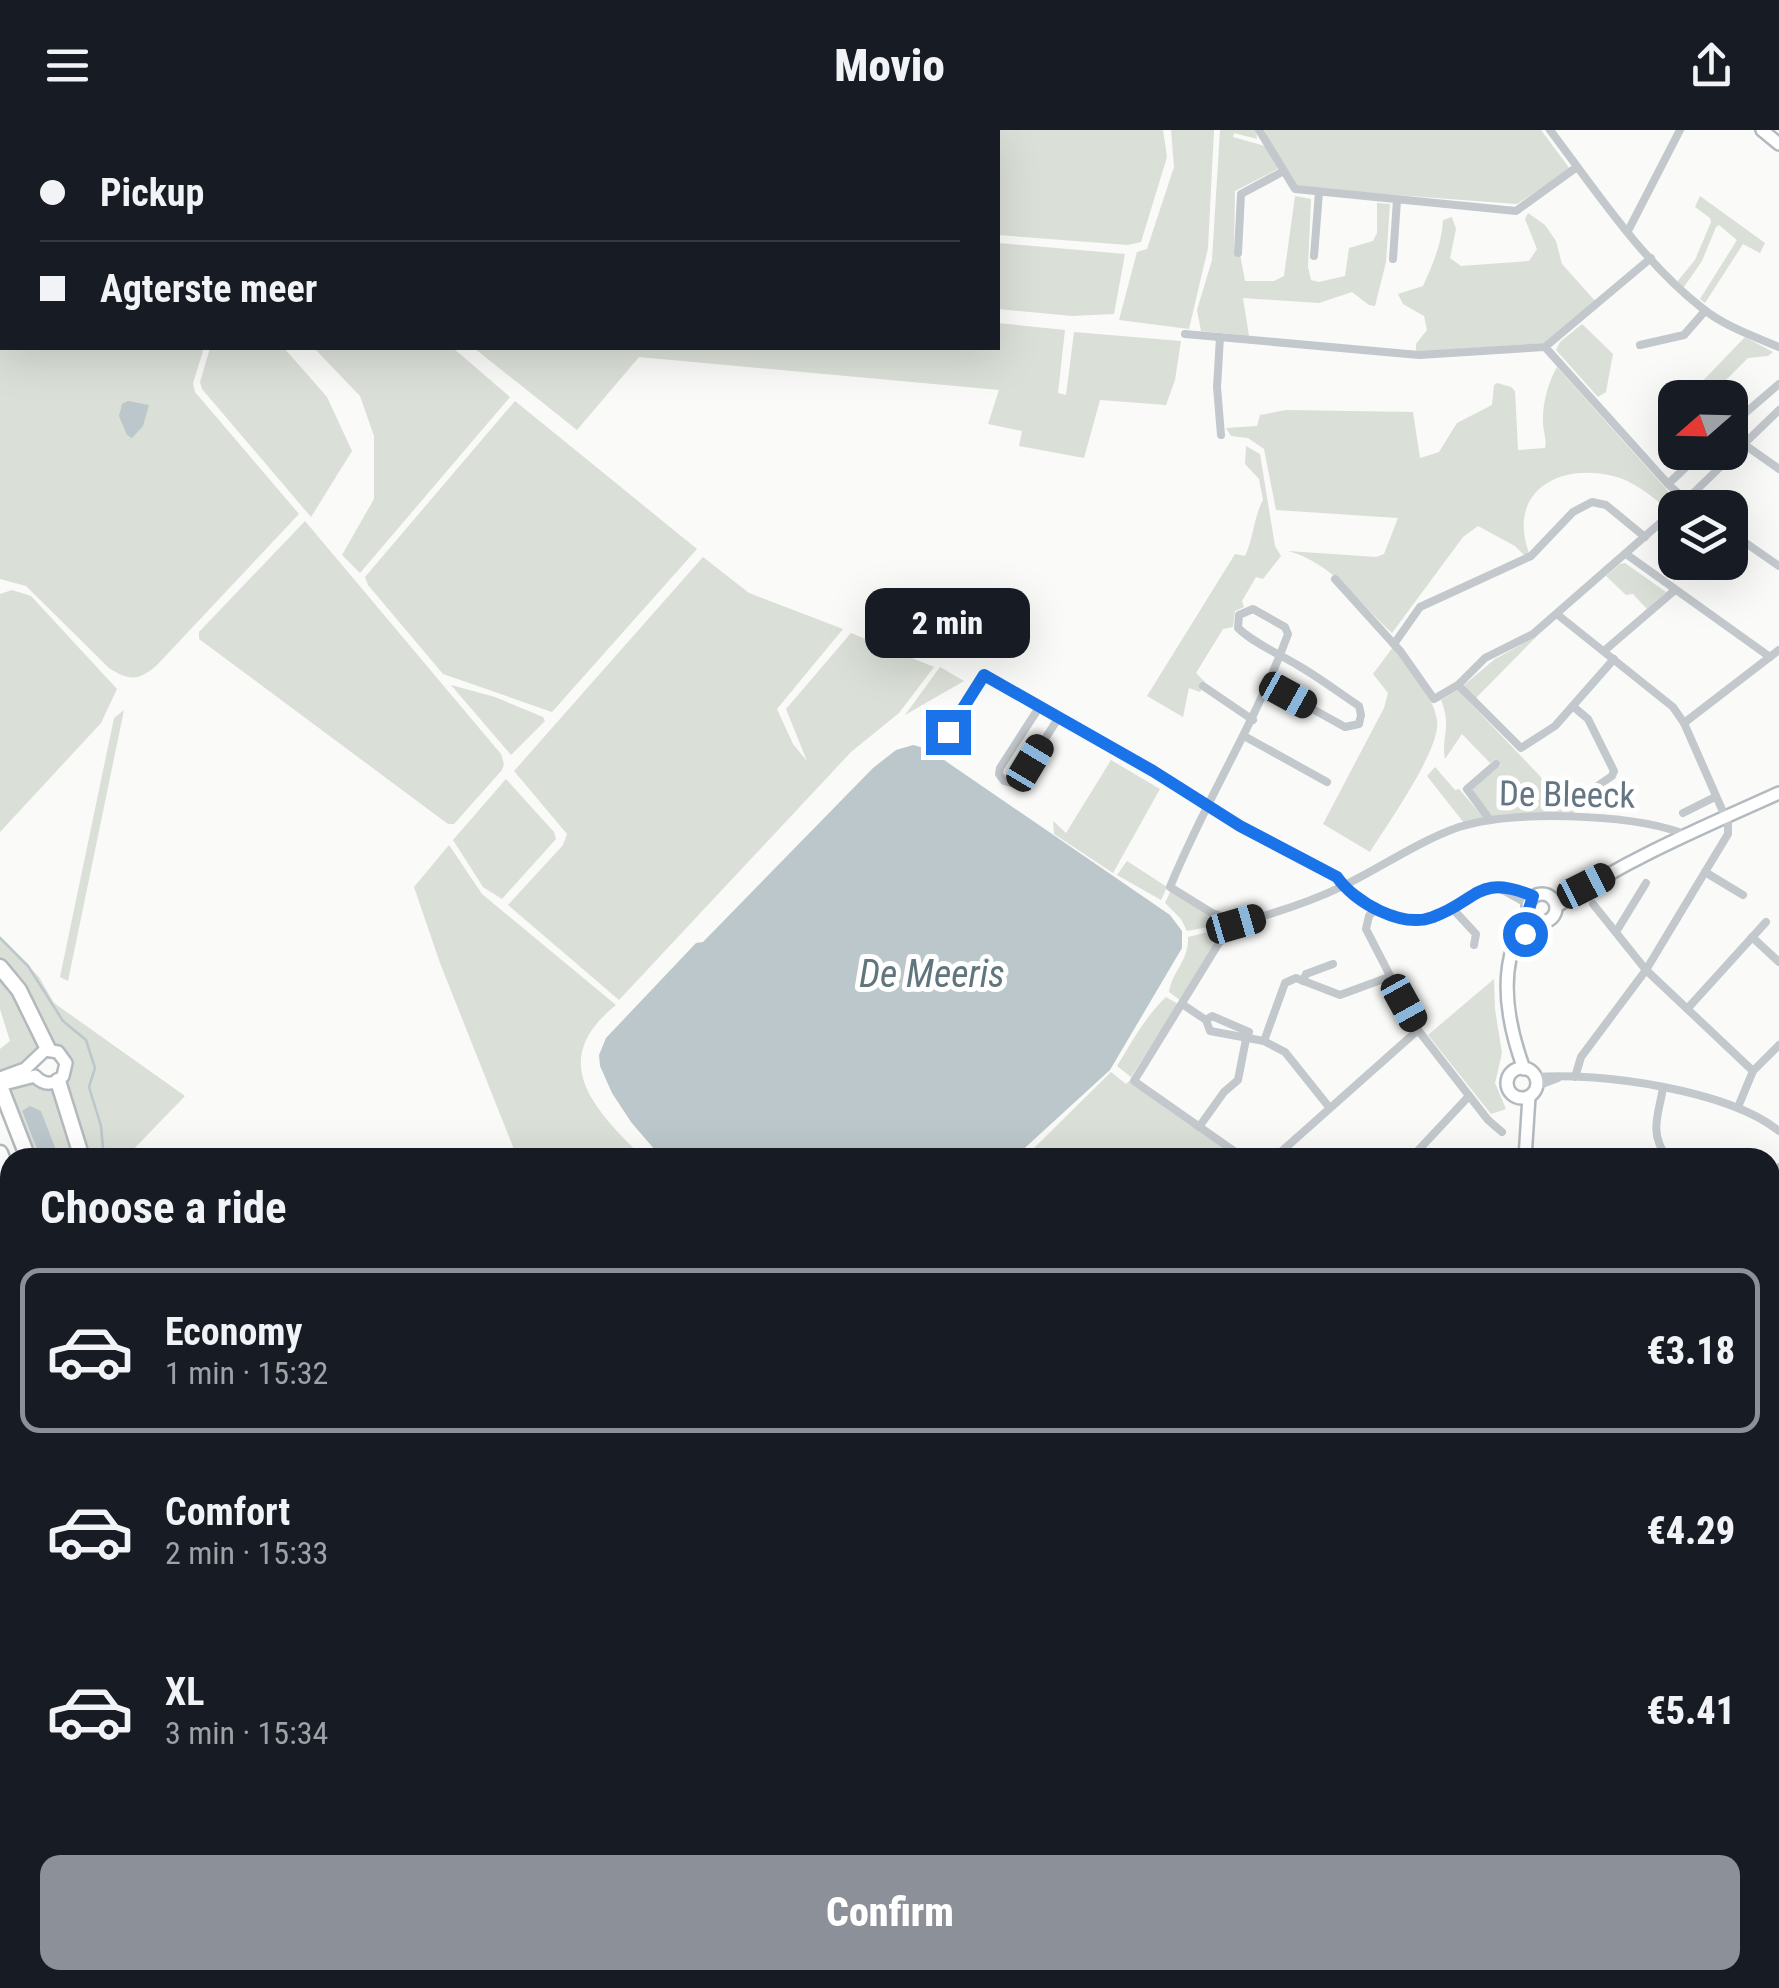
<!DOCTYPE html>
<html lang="en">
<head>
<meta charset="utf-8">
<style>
  body { margin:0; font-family:"Roboto Condensed",sans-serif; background:#242831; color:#f1f3f6; height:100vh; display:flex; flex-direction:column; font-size:38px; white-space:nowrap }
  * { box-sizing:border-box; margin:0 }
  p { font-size:32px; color:#9ea1a6 }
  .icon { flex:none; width:55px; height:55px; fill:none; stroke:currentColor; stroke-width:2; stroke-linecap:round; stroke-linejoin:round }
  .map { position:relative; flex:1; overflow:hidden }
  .side { position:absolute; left:0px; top:1018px; width:1780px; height:842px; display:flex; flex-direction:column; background:#171b24; border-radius:30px 30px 0 0; box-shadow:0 10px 40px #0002 }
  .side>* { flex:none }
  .hud { position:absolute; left:0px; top:0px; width:1000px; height:220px; box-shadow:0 10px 40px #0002; display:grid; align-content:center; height:220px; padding:0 40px; background:#171b24 }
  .needle { width:65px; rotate:250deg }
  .controls { position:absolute; left:1658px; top:250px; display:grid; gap:20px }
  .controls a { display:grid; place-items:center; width:90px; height:90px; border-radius:20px; background:#171b24; box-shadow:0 10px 40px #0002; font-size:50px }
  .end { position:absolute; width:45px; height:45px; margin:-22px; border:12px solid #1a73e8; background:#fff; box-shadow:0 0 0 5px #fff }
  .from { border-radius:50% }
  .bubble { position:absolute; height:70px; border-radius:20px; background:#171b24; box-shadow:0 10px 40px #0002; font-size:32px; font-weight:800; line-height:70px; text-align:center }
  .car { position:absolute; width:30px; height:60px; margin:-30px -15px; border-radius:12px; box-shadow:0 0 8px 2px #0007; background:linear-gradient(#222 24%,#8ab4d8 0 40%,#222 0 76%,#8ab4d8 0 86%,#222 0) }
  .hud b { display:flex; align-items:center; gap:35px; height:95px; font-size:38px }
  .hud b+b { border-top:2px solid #363941 }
  .hud i { width:25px; height:25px; background:#f1f3f6 }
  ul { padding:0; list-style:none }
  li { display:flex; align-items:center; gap:30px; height:165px; margin:0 20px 15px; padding:0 20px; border:5px solid transparent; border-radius:20px }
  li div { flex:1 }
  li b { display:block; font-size:38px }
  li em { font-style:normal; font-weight:800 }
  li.selected { border-color:#8c9099 }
  li>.icon { width:90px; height:90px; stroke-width:1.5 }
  h2 { padding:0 40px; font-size:45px; line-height:120px }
  .primary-button { display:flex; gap:20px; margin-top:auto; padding:20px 40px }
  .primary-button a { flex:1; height:115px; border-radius:20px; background:#8c9099; color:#fff; font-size:40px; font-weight:800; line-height:115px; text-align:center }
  header { display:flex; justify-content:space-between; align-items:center; height:130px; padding:0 40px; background:#171b24; font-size:45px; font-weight:800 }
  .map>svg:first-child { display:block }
</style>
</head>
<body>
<header><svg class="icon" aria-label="menu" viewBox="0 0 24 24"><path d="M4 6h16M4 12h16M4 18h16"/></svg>Movio<svg class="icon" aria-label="share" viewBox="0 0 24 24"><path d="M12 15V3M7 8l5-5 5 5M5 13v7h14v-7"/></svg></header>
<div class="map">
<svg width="1779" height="1858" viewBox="0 0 1779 1858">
  <rect width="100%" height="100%" fill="#fafaf8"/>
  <!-- green -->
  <g fill="#dadfd7">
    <polygon points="946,0 1163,0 1167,27 1141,112 1128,115 998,105 998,2 946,2"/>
    <polygon points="1171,0 1214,0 1208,118 1189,199 1119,190 1137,122 1147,119 1174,37"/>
    <polygon points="1220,0 1256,0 1257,9 1234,3 1233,7 1265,16 1278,39 1235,61 1234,124 1240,124 1245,151 1274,151 1284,146 1295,66 1311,69 1308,137 1311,150 1319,152 1345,146 1349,118 1373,111 1377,103 1377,73 1390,74 1386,132 1375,176 1369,175 1352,162 1319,173 1243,168 1249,206 1201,201 1197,180 1212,130"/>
    <polygon points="1264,0 1541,0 1570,39 1517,74 1301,58 1291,54"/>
    <polygon points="1700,66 1765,113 1760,123 1743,114 1705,173 1700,169 1737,110 1719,95 1716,97 1702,131 1684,157 1677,152 1695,130 1711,92 1710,88 1695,77"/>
    <path d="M1528,83L1545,95L1556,111L1562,134L1596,172L1544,213L1416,222V214L1427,200L1424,186L1403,174L1398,164L1423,156C1433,134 1442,113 1443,90L1452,87L1456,99L1450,128L1461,136L1529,131L1537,119L1525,89Z"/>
    <path d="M0,98L2,218H204L193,253L195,262L299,384L157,535C139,551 129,551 109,538L26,456L0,449Z"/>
    <polygon points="998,113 1125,124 1114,184 1072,186 998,179"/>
    <polygon points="998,193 1065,200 1058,263 1066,265 1074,202 1181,211 1175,250 1166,275 1100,270 1084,328 1019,316 1022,301 988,294 999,260 639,227 577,300 474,218 998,218"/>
    <polygon points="1582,194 1613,224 1606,262 1598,267 1556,220 1560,212"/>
    <polygon points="1745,207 1773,222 1768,226 1748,228 1709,267 1702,267 1696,258"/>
    <polygon points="210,218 284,218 327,267 352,321 311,387 202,259 200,252"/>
    <polygon points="314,218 453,218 510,267 360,443 342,425 374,369 374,306 360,266"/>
    <path d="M1557,237L1675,369L1666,378C1650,365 1634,351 1613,346C1557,332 1507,363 1529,423L1525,426L1515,416L1478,396L1463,407L1392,503C1359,473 1333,433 1288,421L1376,427L1384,424L1398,388L1276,380L1264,319L1248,308L1231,306L1226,298L1257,296L1260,285L1286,280L1413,282L1420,328L1439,322L1457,293L1492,275L1494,255L1497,253L1511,257L1515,261L1518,320L1545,318C1547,308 1543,302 1543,293C1542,276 1548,252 1557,237Z"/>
    <polygon points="515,271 697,419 552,582 443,544 368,455 365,447"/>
    <path d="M1246,316L1260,324L1275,416L1281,426L1263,449L1256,447L1242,471L1244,477L1235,481L1233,497L1223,499L1196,543L1205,552L1200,562L1189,558L1183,587L1147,566L1235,424L1245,426C1254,407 1253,389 1263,370L1259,349L1245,334Z"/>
    <polygon points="305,391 501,624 504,634 502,640 454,694 448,694 199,509 199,502"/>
    <polygon points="703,427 749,463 843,499 777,579 793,614 807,631 786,579 851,503 934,537 899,583 851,622 619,870 508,775 563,715 567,704 514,641"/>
    <polygon points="1625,433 1666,462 1647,479 1633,464 1626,465 1606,446 1620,434"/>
    <polygon points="12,460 31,466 117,559 101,593 0,702 0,464"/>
    <polygon points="1537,506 1474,570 1464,555 1495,529"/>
    <path d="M1393,517C1408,538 1433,564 1437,590C1442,618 1386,696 1370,722L1323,694L1384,578L1388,563L1373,544Z"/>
    <polygon points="940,537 964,551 905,585"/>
    <polygon points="451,555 495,567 543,587 545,591 511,625"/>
    <path d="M1458,560L1577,685L1494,688L1470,661L1501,635L1496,629L1490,633L1462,604L1445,629C1441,606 1452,597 1441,570Z"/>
    <polygon points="124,580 68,851 60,847 114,588"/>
    <polygon points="1111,630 1160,659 1113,743 1054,704 1053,691 1066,703"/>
    <polygon points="1435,637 1455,660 1459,659 1484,688 1464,693 1427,646"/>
    <polygon points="506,649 554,702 556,709 502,769 483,757 453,710"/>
    <path d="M449,715L482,764L616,875C545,932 596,980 642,1027H517L440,833L414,757Z"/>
    <polygon points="1127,731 1167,757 1161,770 1117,745"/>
    <polygon points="1171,760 1221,789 1219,795 1187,801 1181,789 1165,773"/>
    <path d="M1220,799L1226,804L1180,870L1169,862C1172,841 1189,831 1188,807Z"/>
    <path d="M0,806L39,847L54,873L185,966L126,1027H85L63,955C74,938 72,921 51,915L0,833Z"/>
    <polygon points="0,841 17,862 42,917 23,933 0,941 0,919 10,911 0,879"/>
    <polygon points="1494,849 1495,879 1502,923 1495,953 1506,979 1491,984 1428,905"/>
    <path d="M1166,867L1178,874L1131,947L1117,936C1132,912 1145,887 1166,867Z"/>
    <polygon points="1111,942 1126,954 1129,951 1239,1028 1024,1028"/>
    <polygon points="27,951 53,957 79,1027 59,1027 41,981 22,981 40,1027 33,1027 6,961"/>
    <polygon points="0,1179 10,1205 10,1508 0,1501"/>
    <polygon points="1779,1236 1779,1317 1770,1308 1770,1240"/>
    <polygon points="1777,1327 1779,1329 1779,1480 1770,1465 1770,1332"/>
    <polygon points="1779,1482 1779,1575 1770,1584 1770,1489"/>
    <polygon points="0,1517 10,1525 10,1850 123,1850 124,1858 0,1858"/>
    <polygon points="129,1850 252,1850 254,1858 130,1858"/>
    <polygon points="464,1850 557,1850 570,1858 468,1858"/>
    <polygon points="574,1850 942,1850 938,1858 587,1858"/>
    <polygon points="953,1850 1157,1850 1164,1858 948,1858"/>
  </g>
  <!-- water -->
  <g fill="#bbc7cb">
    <polygon points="128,271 149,275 143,296 132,308 127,305 119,286 122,274"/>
    <polygon points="913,615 928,619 1170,785 1182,801 1182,818 1110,940 1015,1027 661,1027 631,992 612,963 600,936 599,925 606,908 696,813 703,812 873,638 896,620"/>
    <polygon points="30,976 41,981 59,1027 40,1027 22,981"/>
  </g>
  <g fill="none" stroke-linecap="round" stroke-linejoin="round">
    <!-- stream -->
    <g stroke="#bbc7cb" stroke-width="2.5">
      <polyline points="0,808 28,836 63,891 86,910 95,938 89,957 101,996 104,1028"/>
      <polyline points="0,1201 10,1226"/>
      <polyline points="0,1503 10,1510"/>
      <polyline points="0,1752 10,1756"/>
      <polyline points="0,1773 10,1777"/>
      <polyline points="571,1850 583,1858"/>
      <polyline points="408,1855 429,1850"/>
    </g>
    <defs>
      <g id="secondary">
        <polyline points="1762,0 1779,14"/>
        <circle cx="1542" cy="778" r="14"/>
        <path d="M1557,776C1625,730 1703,697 1779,663"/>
        <circle cx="1522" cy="953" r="15"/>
        <path d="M1524,939C1506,890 1495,830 1530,785"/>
        <path d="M0,948L25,939L45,920L58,922L66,933L63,946C55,955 44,956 35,946L0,955"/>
        <polyline points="1525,1028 1529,967"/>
        <polyline points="1178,1858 1182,1850"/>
      </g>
      <g id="highway">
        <polyline points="0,837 19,860 48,919"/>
        <polyline points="58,951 82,1028"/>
        <polyline points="0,956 28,1028"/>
        <polyline points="0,1023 10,1049"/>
        <polyline points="0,1074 10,1100"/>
        <polyline points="0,1154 10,1181"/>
        <polyline points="259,1850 261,1858"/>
        <polyline points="299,1850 303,1858"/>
        <polyline points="341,1850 342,1858"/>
        <polyline points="362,1850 364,1858"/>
        <polyline points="398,1850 403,1858"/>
        <polyline points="437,1850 441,1858"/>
        <polyline points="456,1850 460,1858"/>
      </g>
    </defs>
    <!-- secondary casing -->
    <use href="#secondary" stroke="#b3babf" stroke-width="16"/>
    <!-- highway casing -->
    <use href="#highway" stroke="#b4b9bd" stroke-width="19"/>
    <!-- street -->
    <g stroke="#c3c8cc" stroke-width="8">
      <polyline points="1259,0 1295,59 1516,81 1577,37"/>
      <path d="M1550,0C1596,61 1642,131 1702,178C1724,196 1753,206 1779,217"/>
      <polyline points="0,94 2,94"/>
      <polyline points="1628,101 1680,0"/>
      <polyline points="1238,123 1241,64 1282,42"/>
      <polyline points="1314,126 1319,62"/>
      <polyline points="1393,129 1397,70"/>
      <polyline points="1185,204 1419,225 1545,217 1651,128"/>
      <polyline points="1220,207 1217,257 1221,305"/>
      <polyline points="1640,215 1684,205 1705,181"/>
      <polyline points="1545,217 1668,354 1694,378"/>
      <polyline points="1730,296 1779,254"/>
      <polyline points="1745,315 1779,339"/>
      <polyline points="1668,354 1702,322"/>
      <polyline points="1682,374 1779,280"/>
      <polyline points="1730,402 1779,436"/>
      <polyline points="1626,424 1770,527"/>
      <polyline points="1335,449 1401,522 1434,569 1458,555 1485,528 1533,504 1675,380"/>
      <polyline points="1558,485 1673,577 1684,593 1728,693 1728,704 1705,742 1646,840 1581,927 1575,947"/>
      <polyline points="1394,514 1420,477 1531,426 1573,382 1592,372 1606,375 1645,407"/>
      <polyline points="1604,521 1675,460"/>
      <polyline points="1458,555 1521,618 1555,596 1614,529"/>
      <polyline points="1203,556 1253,590"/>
      <polyline points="1040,576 1000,638 999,644 1004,651 1011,653 1020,648 1059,587"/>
      <polyline points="1684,593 1779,520"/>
      <path d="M948,602L984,545L1153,641L1240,696L1337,747C1355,772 1402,799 1433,787C1478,771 1477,743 1533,766"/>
      <polyline points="1244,606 1327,652"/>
      <polyline points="1571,674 1612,646 1614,641 1588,589 1575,578"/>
      <polyline points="1683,683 1715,667"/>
      <polyline points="1490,690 1467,659 1496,634"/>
      <polyline points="1705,742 1743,765"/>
      <polyline points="1499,758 1528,774"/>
      <polyline points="1593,774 1646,840 1753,941 1738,977"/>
      <polyline points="1451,777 1476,804 1474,815"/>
      <polyline points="1376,778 1369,786 1366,799 1418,900 1488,990 1502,1002"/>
      <path d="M1226,789L1222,794L1224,800L1233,801L1234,790L1212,783L1170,757C1205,671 1256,592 1288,504L1285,497L1253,479L1239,485L1238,498C1255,514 1279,524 1299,536C1320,548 1339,563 1359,576L1361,585L1359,594L1345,597L1269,555"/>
      <path d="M1235,794C1273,784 1308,773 1343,756C1382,737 1419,711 1459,697C1513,680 1626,684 1679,702L1682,707"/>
      <polyline points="1230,802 1219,813 1134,951 1244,1028"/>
      <polyline points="1616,802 1646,753"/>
      <polyline points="1752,807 1779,832"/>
      <polyline points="1303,851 1306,844 1333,834"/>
      <polyline points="1182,874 1206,890 1210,901 1264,911 1285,922 1329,977"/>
      <polyline points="1688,878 1766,792"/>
      <polyline points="1206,890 1212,886 1249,902 1246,909"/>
      <polyline points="1264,911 1285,853 1296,848 1340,865 1389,847"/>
      <polyline points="1753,941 1779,915"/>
      <path d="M1535,947C1600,942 1728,960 1779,1001"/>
      <polyline points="1537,956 1558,948"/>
      <path d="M1663,958C1658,987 1649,1002 1667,1028"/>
      <polyline points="1199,997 1224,962 1238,950 1246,909"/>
      <polyline points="1274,1028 1418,900"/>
      <polyline points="1411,1028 1469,966"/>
      <polyline points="1770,1048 1779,1037"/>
      <polyline points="1770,1156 1779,1157"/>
      <polyline points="1770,1236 1779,1231"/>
      <polyline points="1770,1312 1779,1320"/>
      <polyline points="127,1850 128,1858"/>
    </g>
    <!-- secondary -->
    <use href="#secondary" stroke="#fff" stroke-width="11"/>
    <!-- highway -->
    <use href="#highway" stroke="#fff" stroke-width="14"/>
  </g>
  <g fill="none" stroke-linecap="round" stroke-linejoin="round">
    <!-- route -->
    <path stroke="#1a73e8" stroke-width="12" d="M948,602L984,545L1153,641L1240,696L1337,747C1354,772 1402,799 1433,787C1478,771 1477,743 1533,766L1528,782L1537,791L1525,804"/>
  </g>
  <g text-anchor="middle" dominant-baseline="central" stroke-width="10" stroke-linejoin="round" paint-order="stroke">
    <!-- street labels -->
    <g font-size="35" fill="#657683" stroke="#fff">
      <text transform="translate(1567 665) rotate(1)">De Bleeck</text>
    </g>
    <!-- water labels -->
    <g font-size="38" font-style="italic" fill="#60757c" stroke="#fff">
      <text x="932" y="844">De Meeris</text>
    </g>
  </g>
</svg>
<div class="controls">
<a><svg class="needle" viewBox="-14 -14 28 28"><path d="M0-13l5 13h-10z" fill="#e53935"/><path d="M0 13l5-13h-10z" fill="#9ea1a6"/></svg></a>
<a><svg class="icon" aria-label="layers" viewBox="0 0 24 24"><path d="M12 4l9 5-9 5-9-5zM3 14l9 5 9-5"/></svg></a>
</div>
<i class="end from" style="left:1525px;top:804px"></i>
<i class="end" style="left:948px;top:602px"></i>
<div class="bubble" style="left:865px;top:458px;width:165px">2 min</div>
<i class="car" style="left:1288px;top:565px;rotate:119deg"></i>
<i class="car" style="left:1030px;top:633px;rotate:31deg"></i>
<i class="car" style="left:1586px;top:756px;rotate:63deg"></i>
<i class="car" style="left:1236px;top:794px;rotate:74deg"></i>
<i class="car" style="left:1404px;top:873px;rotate:151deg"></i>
<div class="hud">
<b><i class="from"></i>Pickup</b>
<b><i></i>Agterste meer</b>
</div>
<section class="side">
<h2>Choose a ride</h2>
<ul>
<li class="selected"><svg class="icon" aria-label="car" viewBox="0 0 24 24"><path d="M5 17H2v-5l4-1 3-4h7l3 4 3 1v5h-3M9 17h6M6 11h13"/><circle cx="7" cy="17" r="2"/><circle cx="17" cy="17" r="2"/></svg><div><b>Economy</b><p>1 min · 15:32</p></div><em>€3.18</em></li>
<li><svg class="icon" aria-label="car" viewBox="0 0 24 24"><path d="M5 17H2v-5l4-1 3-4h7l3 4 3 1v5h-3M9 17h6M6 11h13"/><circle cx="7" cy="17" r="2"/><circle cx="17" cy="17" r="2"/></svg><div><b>Comfort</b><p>2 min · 15:33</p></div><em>€4.29</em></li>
<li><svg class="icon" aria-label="car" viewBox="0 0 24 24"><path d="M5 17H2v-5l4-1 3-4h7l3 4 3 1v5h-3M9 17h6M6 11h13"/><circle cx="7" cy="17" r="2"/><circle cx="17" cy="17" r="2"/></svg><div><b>XL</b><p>3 min · 15:34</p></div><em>€5.41</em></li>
</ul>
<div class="primary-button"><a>Confirm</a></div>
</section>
</div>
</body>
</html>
